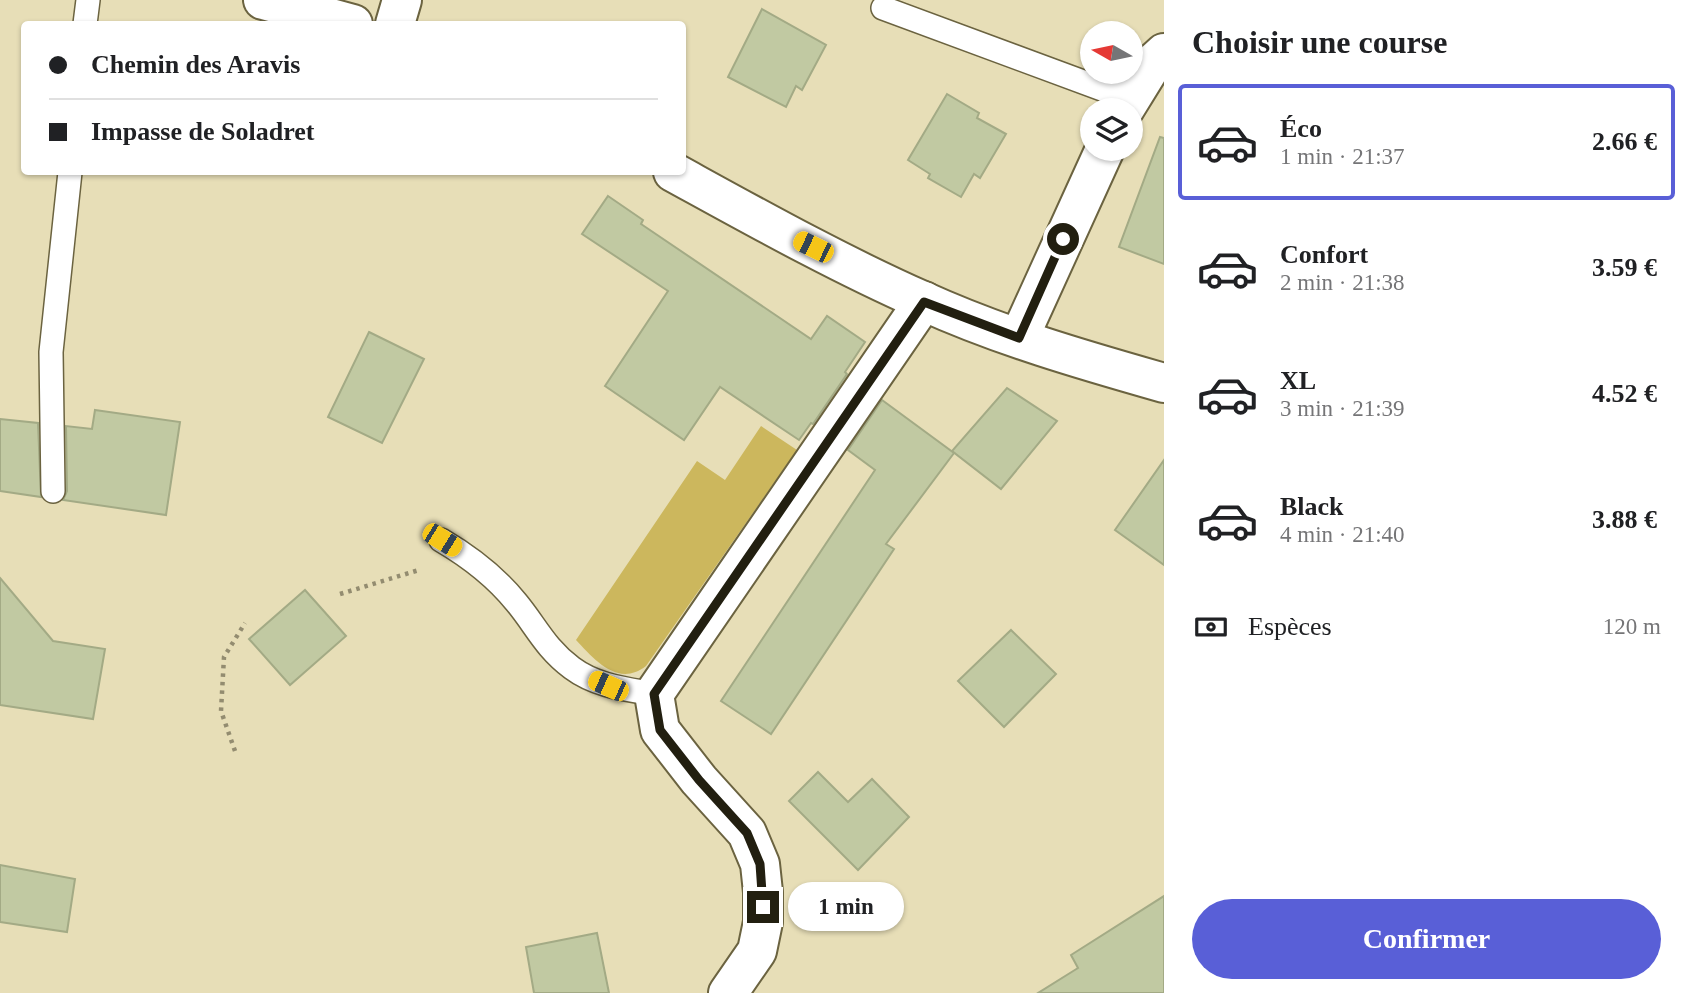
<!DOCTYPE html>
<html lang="fr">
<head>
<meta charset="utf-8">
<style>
  body { margin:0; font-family:"Times New Roman",serif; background:#f6f6f6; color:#202124; height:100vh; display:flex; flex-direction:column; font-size:26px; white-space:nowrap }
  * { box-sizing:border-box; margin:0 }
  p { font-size:23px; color:#757577 }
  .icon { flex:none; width:38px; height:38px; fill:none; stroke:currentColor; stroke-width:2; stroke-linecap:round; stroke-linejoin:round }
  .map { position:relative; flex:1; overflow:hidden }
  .panel { display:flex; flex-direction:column; background:#fff; width:525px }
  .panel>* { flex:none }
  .top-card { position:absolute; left:21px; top:21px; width:665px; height:154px; border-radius:7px; box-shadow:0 2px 5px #0004; display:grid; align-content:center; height:154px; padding:0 28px; background:#fff }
  .needle { width:46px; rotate:279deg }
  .fabs { position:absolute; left:1080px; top:21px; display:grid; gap:14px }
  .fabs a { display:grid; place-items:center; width:63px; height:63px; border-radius:50%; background:#fff; box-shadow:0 2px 5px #0004; font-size:35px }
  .end { position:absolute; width:32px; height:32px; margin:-16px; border:9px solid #221f10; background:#fff; box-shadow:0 0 0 4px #fff }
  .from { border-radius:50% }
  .bubble { position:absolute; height:49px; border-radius:24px; background:#fff; box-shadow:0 2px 5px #0004; font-size:23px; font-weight:600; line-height:49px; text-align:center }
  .car { position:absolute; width:21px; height:42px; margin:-21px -10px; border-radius:9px; box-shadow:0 0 5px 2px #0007; background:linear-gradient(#f5c518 24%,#345 0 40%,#f5c518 0 76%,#345 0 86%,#f5c518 0) }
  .top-card b { display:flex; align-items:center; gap:24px; height:66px; font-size:26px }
  .top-card b+b { border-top:2px solid #e0e0e0 }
  .top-card i { width:18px; height:18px; background:#202124 }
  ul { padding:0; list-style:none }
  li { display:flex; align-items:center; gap:21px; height:116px; margin:0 14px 10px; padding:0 14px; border:4px solid transparent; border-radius:7px }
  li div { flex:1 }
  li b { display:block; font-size:26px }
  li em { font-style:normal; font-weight:600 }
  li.selected { border-color:#595fd7 }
  li>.icon { width:63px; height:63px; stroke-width:1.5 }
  h2 { padding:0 28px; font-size:32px; line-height:84px }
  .pay { display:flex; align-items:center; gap:18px; height:77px; padding:0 28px; font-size:26px }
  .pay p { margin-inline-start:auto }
  .button { display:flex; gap:14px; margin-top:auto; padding:14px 28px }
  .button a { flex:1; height:80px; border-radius:42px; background:#595fd7; color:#fff; font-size:28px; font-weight:600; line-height:80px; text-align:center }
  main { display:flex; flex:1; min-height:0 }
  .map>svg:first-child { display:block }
</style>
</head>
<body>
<main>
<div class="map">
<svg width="1164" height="993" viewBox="0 0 1164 993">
  <rect width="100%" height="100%" fill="#e7deb7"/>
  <!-- green -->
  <path fill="#ccb75d" d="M761,426L797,450L646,666C618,688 594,659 576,640L697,461L725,480Z"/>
  <!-- building -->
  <g fill="#c1c9a2" stroke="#a3aa85" stroke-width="2">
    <polygon points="762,9 826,45 802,90 796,86 786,107 728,77"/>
    <polygon points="947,94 979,113 977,118 1006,134 980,178 974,174 961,197 928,178 930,174 908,160"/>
    <polygon points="1160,137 1164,138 1164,264 1119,247"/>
    <polygon points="608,196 643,220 641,224 811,339 827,316 865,342 845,372 847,374 813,424 811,423 799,440 720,387 684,440 605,386 668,291 582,234"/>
    <polygon points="369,332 424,359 382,443 328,417"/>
    <polygon points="1007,388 1057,421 1001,489 952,451"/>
    <polygon points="882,400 954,453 886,544 894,549 771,734 721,701 875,470 848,450"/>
    <polygon points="95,410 180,422 166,515 63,500 67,491 66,426 92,429"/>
    <polygon points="0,419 38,423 41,497 0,491"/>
    <polygon points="1164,460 1164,565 1115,530"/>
    <polygon points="0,578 53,641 105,649 93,719 0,705"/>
    <polygon points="305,590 346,636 290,685 249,639"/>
    <polygon points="1011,630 1056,674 1004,727 958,681"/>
    <polygon points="818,772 848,802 872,779 909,817 858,870 789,801"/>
    <polygon points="0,865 75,879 67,932 0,922"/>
    <polygon points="1164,896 1164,993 1038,993 1078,968 1071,955"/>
    <polygon points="597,933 609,993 534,993 526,947"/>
  </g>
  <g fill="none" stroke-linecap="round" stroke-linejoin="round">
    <defs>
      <g id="lane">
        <polyline points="883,8 1129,99"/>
        <polyline points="85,24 88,0"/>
        <polyline points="53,491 51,352 70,172"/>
        <path d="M441,540C470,557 495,576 516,602C536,626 545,648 572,668C596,686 626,689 654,694"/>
      </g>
      <g id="street">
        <polyline points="263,0 353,24"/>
        <polyline points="395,24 402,0"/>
        <polyline points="1124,110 1153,63 1164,53"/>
        <path d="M673,172C755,217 837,263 923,301C1000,336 1083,360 1164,383"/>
        <polyline points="1019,338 1105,149"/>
        <polyline points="728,993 757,951 763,922 763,892 760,864 747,833 699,780 660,730 654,694 924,301"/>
      </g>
    </defs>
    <!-- lane casing -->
    <use href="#lane" stroke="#6b6340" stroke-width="26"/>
    <!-- street casing -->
    <use href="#street" stroke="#6b6340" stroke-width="42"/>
    <!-- path -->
    <g stroke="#938c70" stroke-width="4.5" stroke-dasharray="3.5 5" stroke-linecap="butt">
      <polyline points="340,594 419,570"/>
      <polyline points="235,751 221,711 224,657 245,623"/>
    </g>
    <!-- lane -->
    <use href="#lane" stroke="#fff" stroke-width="23"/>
    <!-- street -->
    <use href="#street" stroke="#fff" stroke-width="38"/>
  </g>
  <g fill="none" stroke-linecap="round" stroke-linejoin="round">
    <!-- route -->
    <polyline stroke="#221f10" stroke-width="9" points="763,907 760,864 747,833 699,780 660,730 654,694 924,302 1019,338 1063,239"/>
  </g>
</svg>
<div class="fabs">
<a><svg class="needle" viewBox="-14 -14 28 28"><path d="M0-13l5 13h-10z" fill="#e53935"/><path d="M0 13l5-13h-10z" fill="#757577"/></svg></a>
<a><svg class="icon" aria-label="layers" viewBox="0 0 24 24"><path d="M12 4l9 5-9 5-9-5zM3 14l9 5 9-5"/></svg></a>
</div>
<i class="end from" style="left:1063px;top:239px"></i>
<i class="end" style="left:763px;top:907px"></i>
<div class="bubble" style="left:788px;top:882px;width:116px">1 min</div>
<i class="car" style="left:813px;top:247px;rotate:296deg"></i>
<i class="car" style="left:442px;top:540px;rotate:122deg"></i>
<i class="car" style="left:608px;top:686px;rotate:294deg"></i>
<div class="top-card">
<b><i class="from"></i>Chemin des Aravis</b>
<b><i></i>Impasse de Soladret</b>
</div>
</div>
<section class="panel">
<h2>Choisir une course</h2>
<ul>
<li class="selected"><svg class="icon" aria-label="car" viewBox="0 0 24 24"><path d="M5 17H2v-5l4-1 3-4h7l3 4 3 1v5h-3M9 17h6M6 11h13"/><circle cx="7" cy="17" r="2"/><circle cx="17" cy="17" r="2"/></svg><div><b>Éco</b><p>1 min · 21:37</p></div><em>2.66 €</em></li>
<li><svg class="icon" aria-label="car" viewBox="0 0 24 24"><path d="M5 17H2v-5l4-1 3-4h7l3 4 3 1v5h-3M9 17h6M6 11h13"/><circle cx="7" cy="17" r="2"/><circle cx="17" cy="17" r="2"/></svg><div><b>Confort</b><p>2 min · 21:38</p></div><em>3.59 €</em></li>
<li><svg class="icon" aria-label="car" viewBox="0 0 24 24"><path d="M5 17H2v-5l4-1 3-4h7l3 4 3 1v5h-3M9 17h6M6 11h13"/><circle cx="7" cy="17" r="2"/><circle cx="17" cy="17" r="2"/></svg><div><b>XL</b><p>3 min · 21:39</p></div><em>4.52 €</em></li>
<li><svg class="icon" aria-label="car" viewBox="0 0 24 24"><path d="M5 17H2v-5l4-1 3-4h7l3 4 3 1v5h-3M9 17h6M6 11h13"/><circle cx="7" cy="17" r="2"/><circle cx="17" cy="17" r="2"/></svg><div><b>Black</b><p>4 min · 21:40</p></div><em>3.88 €</em></li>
</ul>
<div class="pay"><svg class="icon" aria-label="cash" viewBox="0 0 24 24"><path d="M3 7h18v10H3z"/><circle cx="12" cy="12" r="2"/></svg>Espèces<p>120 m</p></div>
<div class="button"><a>Confirmer</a></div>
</section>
</main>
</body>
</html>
